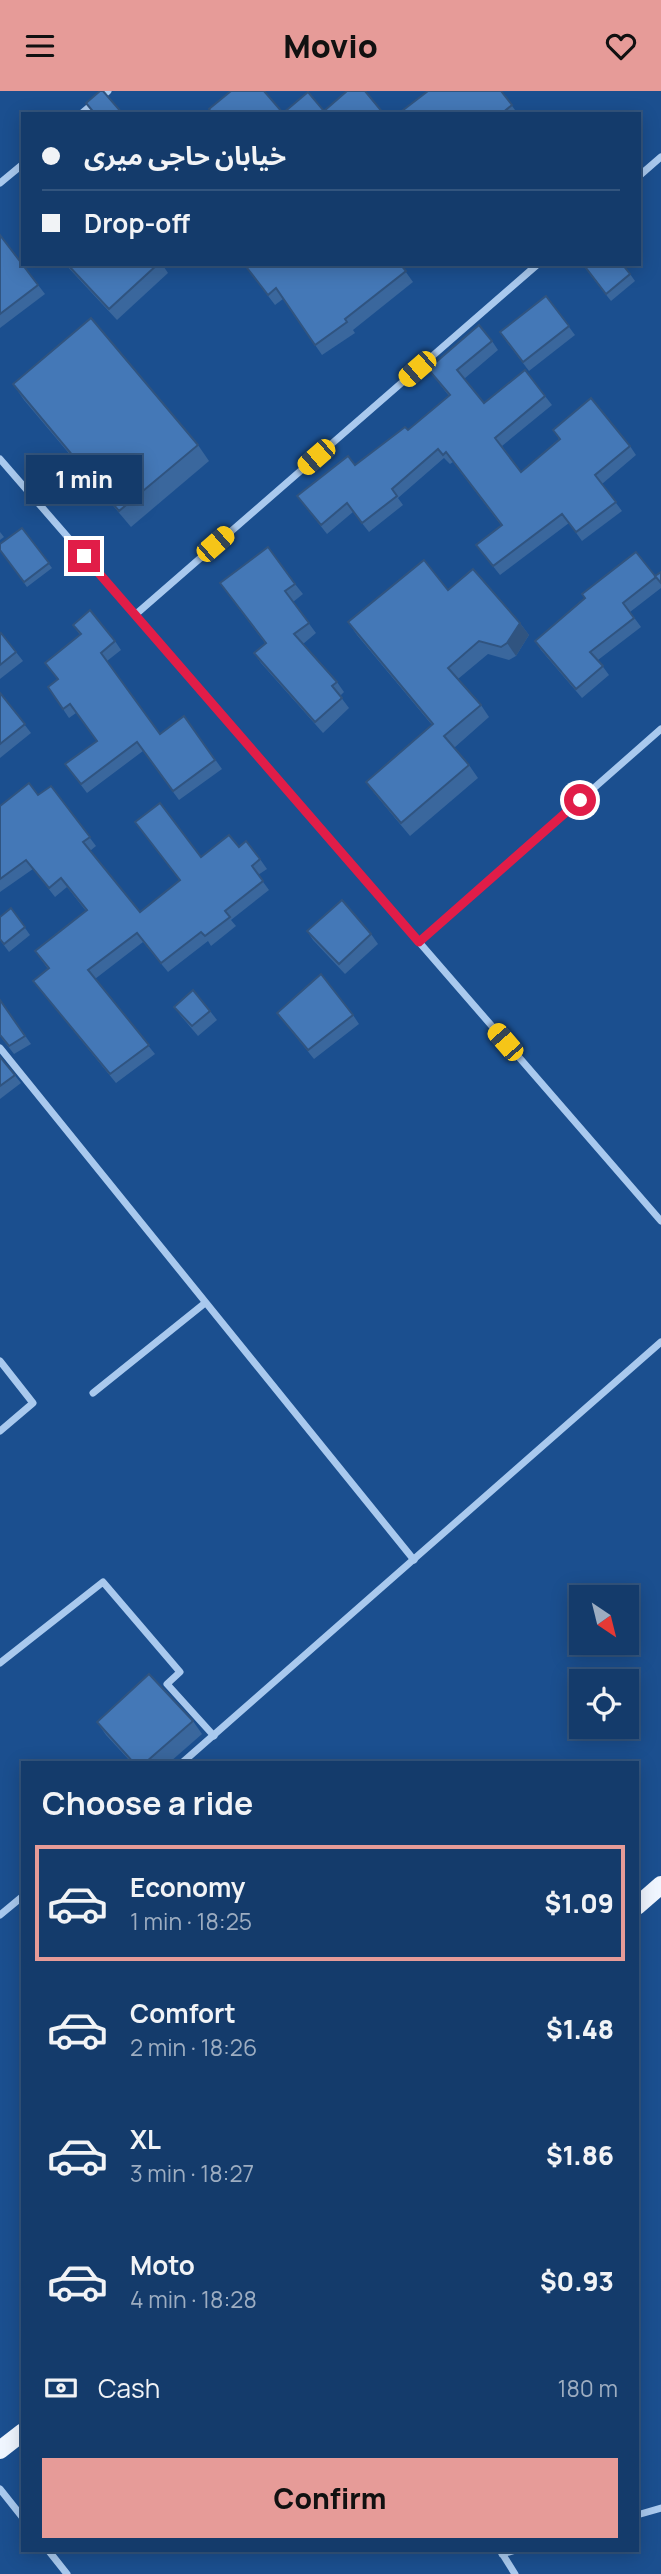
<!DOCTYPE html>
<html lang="en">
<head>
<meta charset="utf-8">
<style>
  body { margin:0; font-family:Manrope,"Noto Sans Arabic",sans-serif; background:#214673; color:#f1f3f6; height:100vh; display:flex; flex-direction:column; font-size:26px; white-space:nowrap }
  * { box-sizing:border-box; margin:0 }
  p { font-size:23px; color:#9dadc1 }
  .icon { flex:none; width:38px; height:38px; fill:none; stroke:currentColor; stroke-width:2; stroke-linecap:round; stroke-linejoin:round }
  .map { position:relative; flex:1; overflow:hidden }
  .side { position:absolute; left:21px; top:1670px; width:618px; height:791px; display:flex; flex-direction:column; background:#143b6b; border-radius:0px; box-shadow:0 4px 18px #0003,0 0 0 2px #33557e }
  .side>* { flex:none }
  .guide { position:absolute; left:21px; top:21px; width:620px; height:154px; border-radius:0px; box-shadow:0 4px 18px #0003,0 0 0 2px #33557e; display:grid; align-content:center; height:154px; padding:0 21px; background:#143b6b }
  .needle { width:46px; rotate:145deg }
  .buttons { position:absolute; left:569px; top:1494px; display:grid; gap:14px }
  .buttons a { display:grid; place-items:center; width:70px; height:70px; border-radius:0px; background:#143b6b; box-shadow:0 4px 18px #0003,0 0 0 2px #33557e; font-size:35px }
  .end { position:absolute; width:32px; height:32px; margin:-16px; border:9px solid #e11d48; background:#fff; box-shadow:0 0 0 4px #fff }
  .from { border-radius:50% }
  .bubble { position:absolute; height:49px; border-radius:0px; background:#143b6b; box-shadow:0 4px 18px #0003,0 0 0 2px #33557e; font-size:23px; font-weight:800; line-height:49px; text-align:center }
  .car { position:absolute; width:21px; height:42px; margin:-21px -10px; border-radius:9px; box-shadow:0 0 5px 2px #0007; background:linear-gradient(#f5c518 24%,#345 0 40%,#f5c518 0 76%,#345 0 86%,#f5c518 0) }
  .guide b { display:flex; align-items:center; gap:24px; height:66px; font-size:26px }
  .guide b+b { border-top:2px solid #33557e }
  .guide i { width:18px; height:18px; background:#f1f3f6 }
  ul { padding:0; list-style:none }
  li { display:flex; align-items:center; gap:21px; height:116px; margin:0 14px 10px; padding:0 7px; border:4px solid transparent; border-radius:0px }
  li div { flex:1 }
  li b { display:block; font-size:26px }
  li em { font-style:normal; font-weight:800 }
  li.active { border-color:#e69b98 }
  li>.icon { width:63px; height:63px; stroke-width:1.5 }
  h2 { padding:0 21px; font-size:32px; line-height:84px }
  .pay { display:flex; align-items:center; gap:18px; height:77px; padding:0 21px; font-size:26px }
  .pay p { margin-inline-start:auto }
  .primary-button { display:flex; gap:14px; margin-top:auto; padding:14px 21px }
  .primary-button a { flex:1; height:80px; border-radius:0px; background:#e69b98; color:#111; font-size:28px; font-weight:800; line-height:80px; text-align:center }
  header { display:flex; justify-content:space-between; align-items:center; height:91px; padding:0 21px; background:#e69b98; color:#111; font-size:32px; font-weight:800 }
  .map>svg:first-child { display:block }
</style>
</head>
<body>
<header><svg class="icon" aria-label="menu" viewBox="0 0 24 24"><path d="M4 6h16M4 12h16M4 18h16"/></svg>Movio<svg class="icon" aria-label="heart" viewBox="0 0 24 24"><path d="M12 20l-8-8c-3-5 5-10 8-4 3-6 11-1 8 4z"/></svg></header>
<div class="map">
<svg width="661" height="2483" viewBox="0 0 661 2483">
  <rect width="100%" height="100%" fill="#1b4f8f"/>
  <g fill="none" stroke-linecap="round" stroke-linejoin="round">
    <!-- street -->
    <g stroke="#a9c9ee" stroke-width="7">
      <polyline points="81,23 108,0"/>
      <polyline points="639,85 661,66"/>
      <polyline points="0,92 23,73"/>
      <polyline points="0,368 661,1130"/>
      <polyline points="135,524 538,173"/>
      <polyline points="419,851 661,638"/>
      <polyline points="0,957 414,1469"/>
      <polyline points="0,1270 33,1312 0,1340"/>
      <polyline points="93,1302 205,1212"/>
      <polyline points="0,1572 103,1491 180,1581 167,1593 214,1645"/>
      <polyline points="183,1671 661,1251"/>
      <polyline points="0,1824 23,1805"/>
      <polyline points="0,2398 23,2427"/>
      <polyline points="637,2424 661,2417"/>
      <polyline points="48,2459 67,2483"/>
      <polyline points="500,2459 515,2483"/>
      <polyline points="502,2463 516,2459"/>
    </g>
    <!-- primary -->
    <g stroke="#f0f6ff" stroke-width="18">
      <polyline points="637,1815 661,1794"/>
      <polyline points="0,2359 23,2341"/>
    </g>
  </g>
  <!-- wall -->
  <g fill="#3a679d">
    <polygon points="501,0 518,23 398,23"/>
    <polygon points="0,144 45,203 0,237"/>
    <polygon points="65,173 162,173 168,182 117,229"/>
    <polygon points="244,173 403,177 413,191 353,239 355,242 322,264 283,208 275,214"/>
    <polygon points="582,173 630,183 635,190 611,210"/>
    <polygon points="546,205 575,244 529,280 506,250"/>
    <polygon points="492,250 498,259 464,288 484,312 545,305 552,314 502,355 521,381 559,348 553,339 630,355 636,364 602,393 622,420 582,450 569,432 500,484 476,454 501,434 453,371 450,373 444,367 398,407 403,414 369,441 353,421 327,443 297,405 355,374 408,339 449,305 428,278"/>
    <polygon points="13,293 198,354 209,370 131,436 24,309"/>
    <polygon points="22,437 52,477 27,496 0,459"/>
    <polygon points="0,441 4,446 0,449"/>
    <polygon points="661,481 661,497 630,521 641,536 598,569 609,584 582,607 541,559 535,550 585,508 656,486"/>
    <polygon points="295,493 303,503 293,511 316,542 303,553 337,591 344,601 340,605 349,617 323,642 261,572 254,562 265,552 228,503"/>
    <polygon points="448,499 520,532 529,544 516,565 509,569 488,563 458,588 481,614 489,626 454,657 469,674 478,687 410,745 375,703 366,691 432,634 357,544 348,531"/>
    <polygon points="73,534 115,550 121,559 107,570 160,643 184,625 222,678 179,709 143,660 87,702 65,673 97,650 76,622 69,627 48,596 58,588 45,572 80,544"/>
    <polygon points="0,544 16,561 23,570 0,588"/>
    <polygon points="0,602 31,642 0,667"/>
    <polygon points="51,695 96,755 90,760 140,821 180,790 135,731 201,766 239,756 260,768 267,778 258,784 269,799 231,829 236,835 211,855 208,850 168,881 143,851 95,888 155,963 116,992 33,890 48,878 35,860 86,820 67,796 55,806 33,778 0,801 0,715 38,704"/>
    <polygon points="11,817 30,844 9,861 0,849"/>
    <polygon points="307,840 371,843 378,853 345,883 313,849"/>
    <polygon points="0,909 31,953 14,963 0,945"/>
    <polygon points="174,916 210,920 217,929 198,945 181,925"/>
    <polygon points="277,922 353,924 359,933 314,968"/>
    <polygon points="0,966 21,992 0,1008"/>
    <polygon points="193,1630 202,1643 170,1671 131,1671 106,1644 97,1631"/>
  </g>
  <!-- shaded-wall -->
  <polygon fill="#305480" points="520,532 529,544 516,565 507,552"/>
  <!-- building -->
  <g fill="#4478b7" stroke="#305480" stroke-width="2">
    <polygon points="100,0 103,0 123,23 95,23 86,12"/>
    <polygon points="231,0 264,0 283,22 308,1 324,20 320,23 213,23 209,18"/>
    <polygon points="347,0 365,0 384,23 326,23 324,20"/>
    <polygon points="428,0 501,0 512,14 501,23 398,23"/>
    <polygon points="0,144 38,194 0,223"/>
    <polygon points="67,173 158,173 109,218"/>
    <polygon points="244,173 400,173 406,180 345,228 347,231 315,254 276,197 268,204"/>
    <polygon points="583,173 622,173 630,183 606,203"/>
    <polygon points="546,205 569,235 523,271 500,241"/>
    <polygon points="91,227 198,354 119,420 13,293"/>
    <polygon points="479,234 492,250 457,279 484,312 525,279 545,305 495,347 521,381 560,348 553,339 591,307 630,355 595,384 616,411 576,441 562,423 493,475 476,454 502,434 446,361 443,364 438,358 392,398 397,405 362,432 347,412 321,434 297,405 348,365 355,374 405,336 408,339 450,304 428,278"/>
    <polygon points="22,437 49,472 24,491 0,459 0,453"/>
    <polygon points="268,456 295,493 285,500 309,532 294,543 337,591 332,595 342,607 315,631 254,562 266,552 220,492"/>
    <polygon points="636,461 656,486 623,512 634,527 590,561 603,575 576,598 535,550 585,507 582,503"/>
    <polygon points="424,469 448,499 473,478 520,532 507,552 501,556 479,550 448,577 481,614 444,645 469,674 401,732 366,691 433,633 348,531"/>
    <polygon points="661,481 661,492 655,485"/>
    <polygon points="90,519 115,550 101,562 160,643 184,625 215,669 173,700 137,651 81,693 65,673 97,650 70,613 63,618 48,596 58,588 45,572 81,543 73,534"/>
    <polygon points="1,542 16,561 0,574 0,544"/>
    <polygon points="0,602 25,633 0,653"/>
    <polygon points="29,692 38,704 51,695 90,746 83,751 140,821 180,789 135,731 160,712 201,766 229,744 239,756 246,750 260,768 252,775 263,790 225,820 230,826 205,845 201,841 161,872 137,842 88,879 149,954 110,983 33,890 49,877 35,860 87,819 61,787 49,797 26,769 0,788 0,715"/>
    <polygon points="342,809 371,843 339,873 307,840"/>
    <polygon points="11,817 25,836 4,853 0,848 0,826"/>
    <polygon points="321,883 353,924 308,959 277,922"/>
    <polygon points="193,899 210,920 192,935 174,916"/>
    <polygon points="0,909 25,945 9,955 0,944"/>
    <polygon points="0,966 15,984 0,995"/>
    <polygon points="149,1583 193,1630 146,1671 133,1671 97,1631"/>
  </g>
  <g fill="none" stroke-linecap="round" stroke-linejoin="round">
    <!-- route -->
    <polyline stroke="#e11d48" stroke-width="9" points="84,465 419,851 580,709"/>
  </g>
</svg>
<div class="buttons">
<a><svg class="needle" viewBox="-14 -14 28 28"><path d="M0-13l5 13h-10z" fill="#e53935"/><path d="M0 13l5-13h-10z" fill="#9dadc1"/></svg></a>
<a><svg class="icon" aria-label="locate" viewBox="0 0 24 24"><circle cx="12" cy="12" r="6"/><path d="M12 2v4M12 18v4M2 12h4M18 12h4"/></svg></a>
</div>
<i class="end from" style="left:580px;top:709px"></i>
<i class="end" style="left:84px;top:465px"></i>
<div class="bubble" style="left:26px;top:364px;width:116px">1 min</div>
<i class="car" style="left:417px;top:278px;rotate:229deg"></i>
<i class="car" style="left:316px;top:366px;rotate:229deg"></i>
<i class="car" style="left:215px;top:453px;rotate:49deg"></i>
<i class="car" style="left:505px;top:951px;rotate:319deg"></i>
<div class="guide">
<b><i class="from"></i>خیابان حاجی میری</b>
<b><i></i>Drop-off</b>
</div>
<section class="side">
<h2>Choose a ride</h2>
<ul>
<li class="active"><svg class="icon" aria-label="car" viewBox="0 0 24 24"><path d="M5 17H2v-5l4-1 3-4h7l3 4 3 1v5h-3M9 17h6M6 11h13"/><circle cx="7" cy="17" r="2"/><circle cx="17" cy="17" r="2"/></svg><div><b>Economy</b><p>1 min · 18:25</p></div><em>$1.09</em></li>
<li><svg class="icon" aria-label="car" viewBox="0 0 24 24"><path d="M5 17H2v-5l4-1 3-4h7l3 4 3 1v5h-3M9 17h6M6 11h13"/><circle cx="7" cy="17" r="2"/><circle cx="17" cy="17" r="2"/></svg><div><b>Comfort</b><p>2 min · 18:26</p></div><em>$1.48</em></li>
<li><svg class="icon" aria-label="car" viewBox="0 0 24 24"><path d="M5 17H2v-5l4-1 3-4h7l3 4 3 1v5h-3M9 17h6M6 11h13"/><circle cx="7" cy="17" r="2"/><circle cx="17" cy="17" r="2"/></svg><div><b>XL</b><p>3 min · 18:27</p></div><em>$1.86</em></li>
<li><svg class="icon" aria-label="car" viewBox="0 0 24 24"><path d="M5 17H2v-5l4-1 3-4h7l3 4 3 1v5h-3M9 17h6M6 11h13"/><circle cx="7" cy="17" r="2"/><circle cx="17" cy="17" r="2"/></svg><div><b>Moto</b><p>4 min · 18:28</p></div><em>$0.93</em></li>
</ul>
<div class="pay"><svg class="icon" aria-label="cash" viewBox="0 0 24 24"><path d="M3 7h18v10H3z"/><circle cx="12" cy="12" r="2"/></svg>Cash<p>180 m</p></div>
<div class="primary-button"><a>Confirm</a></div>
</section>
</div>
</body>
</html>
